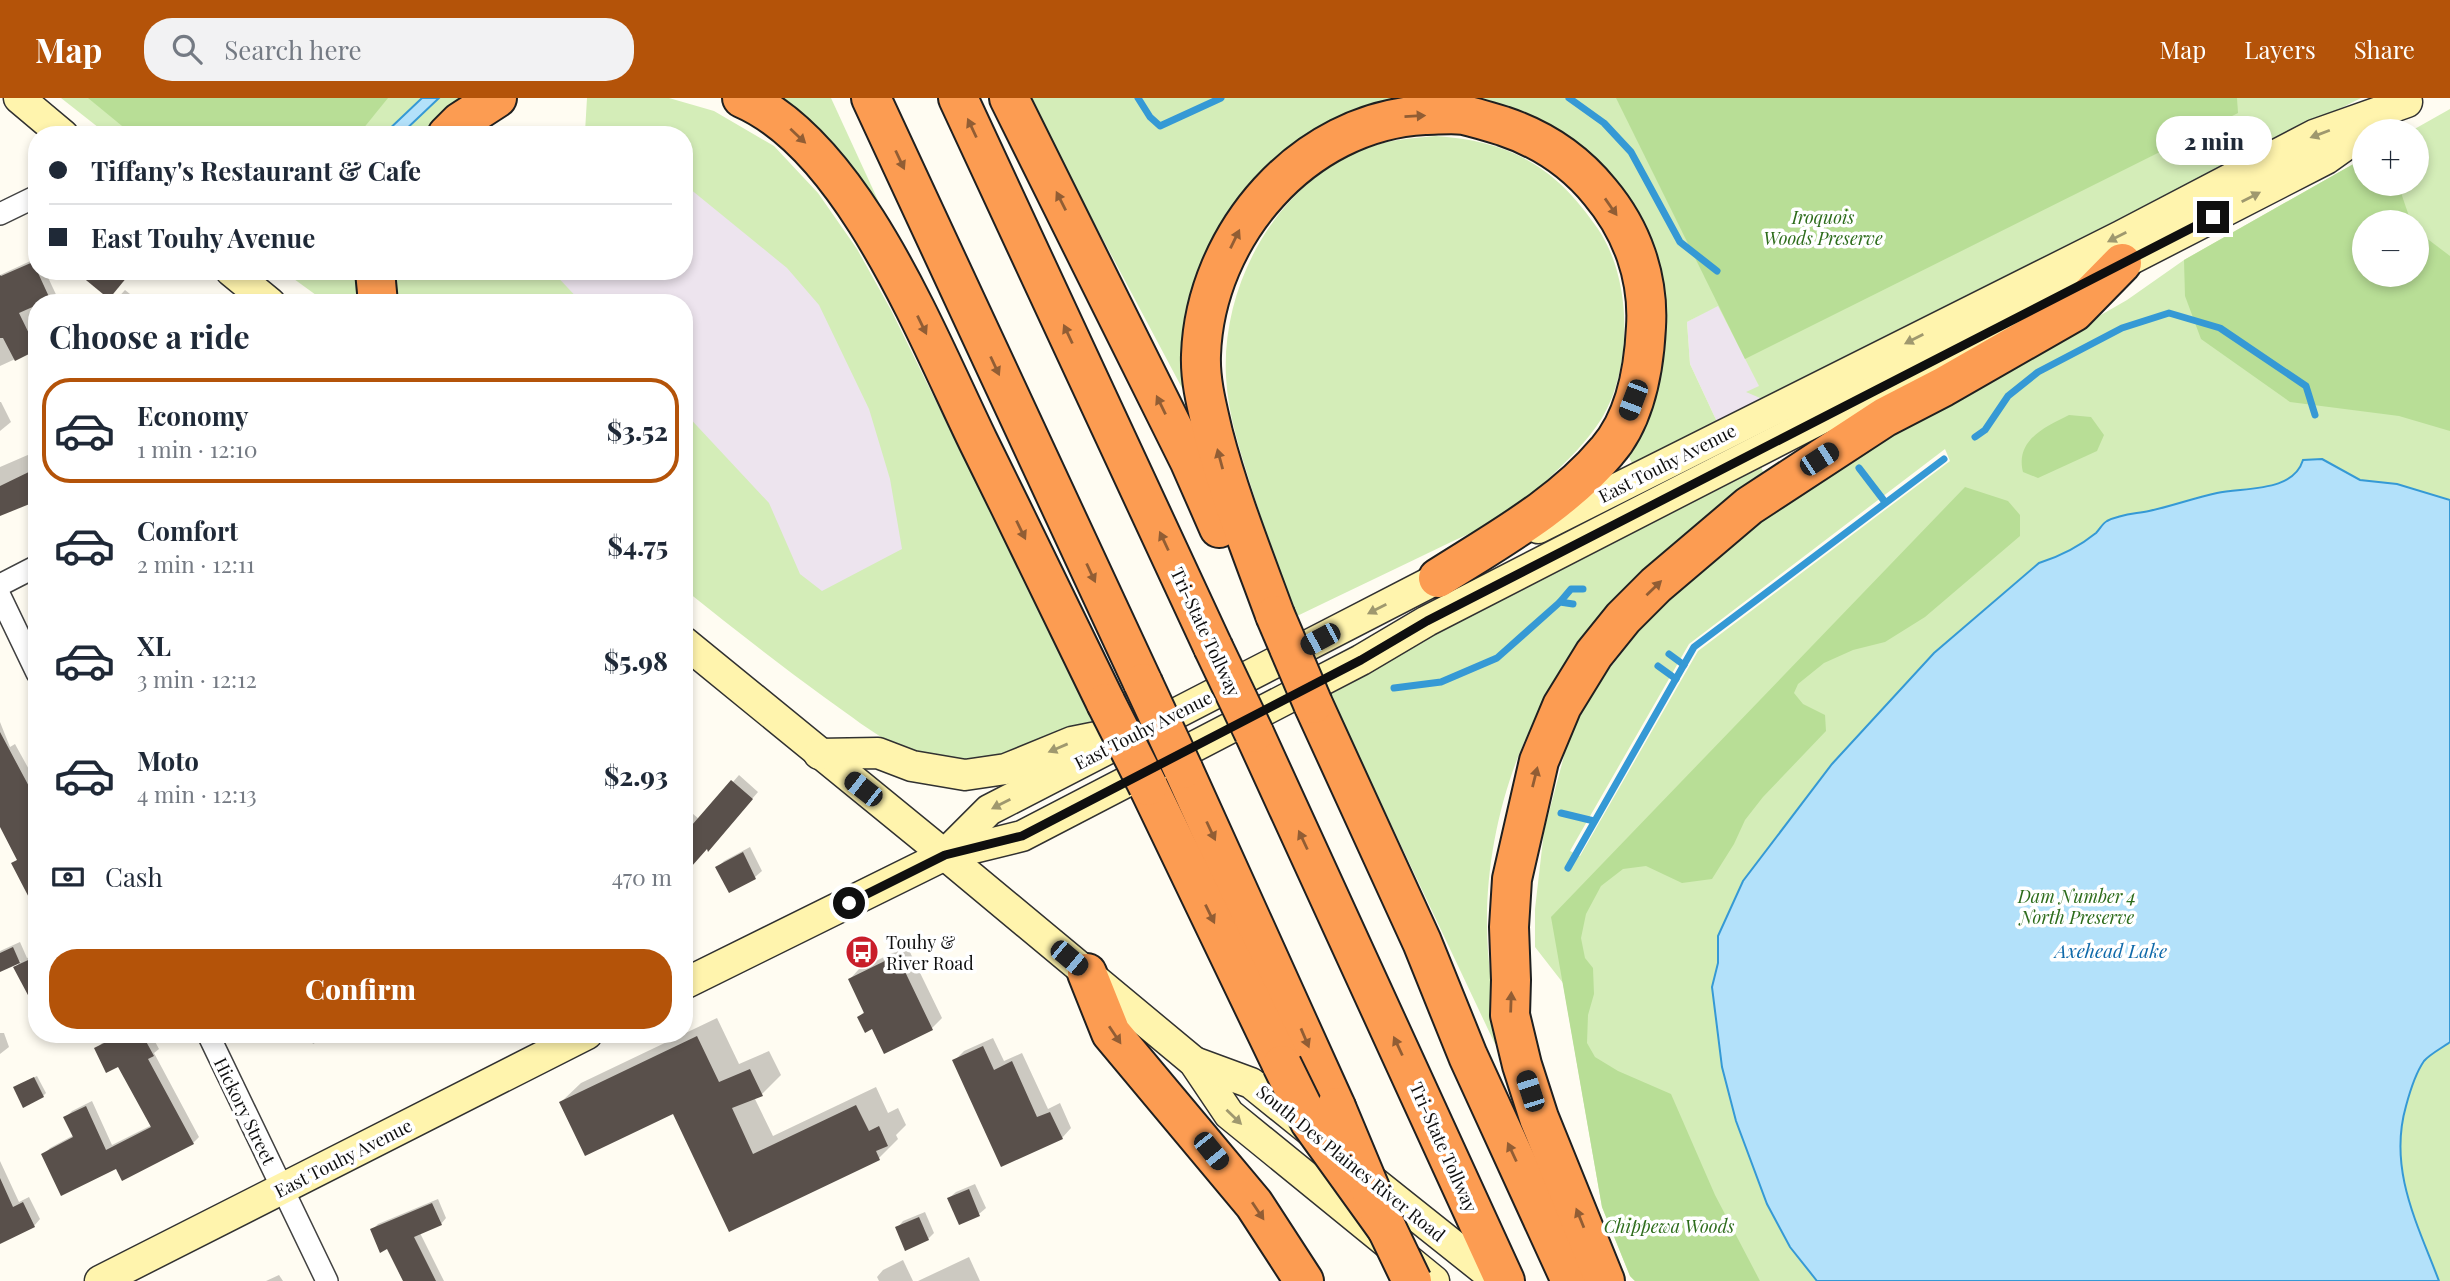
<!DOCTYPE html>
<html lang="en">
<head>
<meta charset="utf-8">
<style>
  body { margin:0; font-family:"Playfair Display",serif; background:#f2f2f3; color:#1f2937; height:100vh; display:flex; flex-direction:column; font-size:26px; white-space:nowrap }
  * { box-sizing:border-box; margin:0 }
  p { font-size:23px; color:#747a83 }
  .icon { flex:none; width:38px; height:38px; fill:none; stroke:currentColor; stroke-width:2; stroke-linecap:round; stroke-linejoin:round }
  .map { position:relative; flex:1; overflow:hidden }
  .details { position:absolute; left:28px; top:196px; width:665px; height:749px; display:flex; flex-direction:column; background:#fff; border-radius:28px; box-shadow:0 4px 10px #0003 }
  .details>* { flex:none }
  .banner { position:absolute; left:28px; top:28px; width:665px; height:154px; border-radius:28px; box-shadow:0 4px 10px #0003; display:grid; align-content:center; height:154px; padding:0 21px; background:#fff }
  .buttons { position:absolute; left:2352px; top:21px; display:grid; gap:14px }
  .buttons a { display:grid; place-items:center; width:77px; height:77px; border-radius:50%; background:#fff; box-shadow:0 4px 10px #0003; font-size:35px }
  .end { position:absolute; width:32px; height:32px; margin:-16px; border:9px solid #0f0f0f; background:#fff; box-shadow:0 0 0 4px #fff }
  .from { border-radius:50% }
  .bubble { position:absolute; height:49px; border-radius:24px; background:#fff; box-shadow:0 4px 10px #0003; font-size:23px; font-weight:800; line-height:49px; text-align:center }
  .car { position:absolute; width:21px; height:42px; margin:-21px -10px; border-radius:9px; box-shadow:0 0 5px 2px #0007; background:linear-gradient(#222 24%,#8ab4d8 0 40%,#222 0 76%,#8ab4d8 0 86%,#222 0) }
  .banner b { display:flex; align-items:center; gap:24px; height:66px; font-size:26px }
  .banner b+b { border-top:2px solid #e0e1e3 }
  .banner i { width:18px; height:18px; background:#1f2937 }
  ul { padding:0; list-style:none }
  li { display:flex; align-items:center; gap:21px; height:105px; margin:0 14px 10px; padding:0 7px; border:4px solid transparent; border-radius:28px }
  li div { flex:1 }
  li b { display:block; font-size:26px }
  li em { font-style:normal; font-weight:800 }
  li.current { border-color:#b45309 }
  li>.icon { width:63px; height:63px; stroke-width:1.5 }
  h2 { padding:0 21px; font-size:32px; line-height:84px }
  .pay { display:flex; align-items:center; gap:18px; height:77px; padding:0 21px; font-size:26px }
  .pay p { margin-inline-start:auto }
  .cta { display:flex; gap:14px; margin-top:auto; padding:14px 21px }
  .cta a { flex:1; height:80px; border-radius:28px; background:#b45309; color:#fff; font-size:28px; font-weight:800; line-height:80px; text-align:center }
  header { display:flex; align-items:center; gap:42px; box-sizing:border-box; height:98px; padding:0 35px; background:#b45309; color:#fff }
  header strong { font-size:33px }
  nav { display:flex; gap:38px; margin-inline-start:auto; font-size:24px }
  .search { width:490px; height:63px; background:#f2f2f3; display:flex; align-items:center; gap:18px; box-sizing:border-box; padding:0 24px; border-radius:28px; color:#747a83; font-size:26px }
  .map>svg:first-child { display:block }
</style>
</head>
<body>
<header>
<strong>Map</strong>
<div class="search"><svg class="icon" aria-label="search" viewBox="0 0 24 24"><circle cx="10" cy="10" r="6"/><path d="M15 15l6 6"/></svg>Search here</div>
<nav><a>Map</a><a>Layers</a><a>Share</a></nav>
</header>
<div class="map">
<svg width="2450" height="1183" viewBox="0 0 2450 1183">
  <rect width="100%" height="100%" fill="#fffcf2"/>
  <!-- industrial -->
  <g fill="#ede4ee">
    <polygon points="684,54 838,179 1034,599 684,441 684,205 434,205 425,173 684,173"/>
    <polygon points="1718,207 1767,303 1718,326 1690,266 1687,224"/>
  </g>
  <!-- green -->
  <g fill="#d4edb8" fill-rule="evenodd">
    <polygon points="61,0 422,0 383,37 108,37"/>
    <polygon points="439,0 463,0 443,14 422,37 400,37"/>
    <path d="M587,0H669L714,13L774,48L818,95L857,151L891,212L1093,622C1050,644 1001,665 951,663C901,661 863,626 824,599C776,564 730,528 684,491V314L769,405L800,476L822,493L902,451L890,381L869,311L819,207L787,170L684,86V37H599L585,34Z"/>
    <polygon points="769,0 831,0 882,111 876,114"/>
    <polygon points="1032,0 2361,0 1767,303 1746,294 1759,288 1718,208 1687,224 1690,266 1718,326 1634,369 1625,351 1644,139 1455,1 1261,79 1190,305 1072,83"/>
    <path d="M2450,11V1183H1635L1630,1178L1602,1109L1563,885L1535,849V811L1544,733L1568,643L1585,607L1610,570L1649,520L1698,475L1765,420L1845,364L2127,202L2184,162L2364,60V86H2417V33H2411ZM2364,124H2417V177H2364ZM1945,351L1950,363L1698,553L1580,758L1570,753L1689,546Z"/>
    <path d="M1436,38C1511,43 1556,69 1598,131C1632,181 1633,268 1602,320C1587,344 1566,364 1546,383C1536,393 1527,405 1516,413C1498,426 1469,435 1449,445C1398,470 1346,494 1295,519C1279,475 1265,432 1251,388C1240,352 1228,317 1226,279C1221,184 1279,80 1373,48C1393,41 1415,40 1436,38Z"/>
    <polygon points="283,173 364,173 368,205 327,205"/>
    <polygon points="399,173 552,173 582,205 390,205 386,185"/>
    <path d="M1761,368L1764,377C1714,428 1663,480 1612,531C1595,548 1561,577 1549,596C1508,663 1486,749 1487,828C1487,867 1495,906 1501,944L1495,946L1328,593L1427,536Z"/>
  </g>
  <!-- forest -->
  <g fill="#b8de96">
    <polygon points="88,0 388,0 358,37 133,37"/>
    <polygon points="1616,0 2237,0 2238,15 1745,261"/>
    <polygon points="2364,60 2364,86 2398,86 2411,124 2364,124 2364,177 2417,177 2417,133 2450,158 2450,333 2399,318 2290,304 2201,241 2185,198 2184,162"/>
    <path d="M2069,317L2091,319L2104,337L2097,353L2038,380L2023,374C2015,342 2045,329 2069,317Z"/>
    <polygon points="1965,389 2008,403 2020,417 2020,438 1925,519 1885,544 1853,552 1824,565 1798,586 1794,595 1803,606 1825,617 1826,633 1763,699 1745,722 1734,746 1712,781 1682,785 1646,768 1623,771 1601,788 1586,816 1581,840 1585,860 1593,870 1594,896 1588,917 1587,945 1595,959 1618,973 1671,996 1715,1097 1760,1183 1635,1183 1630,1178 1602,1109 1551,819"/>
  </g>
  <!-- water -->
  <g fill="#b3e1fa" stroke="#3599d5" stroke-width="2">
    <polygon points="422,0 439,0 400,37 383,37"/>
    <path d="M2322,361L2360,382L2397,386L2450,402V944C2442,950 2430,956 2424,963C2415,976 2410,993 2406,1008C2388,1071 2417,1125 2439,1183H1817L1790,1149L1767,1106L1736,1023L1722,969L1712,889L1718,865V838L1743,783L1832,666L1934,555L2039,465C2058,459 2080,448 2096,435C2100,431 2102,426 2107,423C2121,416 2134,416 2149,413C2172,408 2194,400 2217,395C2244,389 2293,395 2303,362Z"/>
  </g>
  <!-- shadow -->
  <g fill="#0003">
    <polygon points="37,160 37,173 45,173 60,205 37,205 37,251 0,268 0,177"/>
    <polygon points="125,192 140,204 139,205 113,205"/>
    <polygon points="1,304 11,324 0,333 0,304"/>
    <polygon points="37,353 37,400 0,417 0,369"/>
    <polygon points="0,624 10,649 15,646 37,686 37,765 0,725"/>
    <polygon points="739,677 758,694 714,745 684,760 684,708 700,722"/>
    <polygon points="750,749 762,773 755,779 729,793 718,769 724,763"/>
    <polygon points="20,844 27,860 37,856 37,885 16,869 21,863 0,871 0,853"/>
    <polygon points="907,848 942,920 932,930 885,953 873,929 859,919 865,913 850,881 859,871"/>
    <polygon points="717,920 739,966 769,953 781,977 762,996 754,999 773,1038 876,989 888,1015 898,1010 906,1027 896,1037 898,1041 879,1060 730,1132 674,1014 561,1004 581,985"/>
    <polygon points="0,935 4,935 9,949 0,956"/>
    <polygon points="119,936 151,936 159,951 154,955 199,1039 193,1045 117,1069 44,1056 50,1050 74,1037 66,1019 72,1013 92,1003 112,1047 152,1027 119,967 96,951 102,945"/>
    <polygon points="308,936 332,936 313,946"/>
    <polygon points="993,940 1004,963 1022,955 1048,1011 1060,1005 1071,1030 1062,1040 954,963 964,953"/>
    <polygon points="37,978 46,995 43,998 18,987"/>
    <polygon points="0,1063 19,1104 29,1099 40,1121 34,1128 0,1144"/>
    <polygon points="975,1086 986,1110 979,1116 960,1125 949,1100 956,1094"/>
    <polygon points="438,1101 446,1120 441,1126 420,1135 444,1183 405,1183 388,1149 372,1132 378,1126"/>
    <polygon points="925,1114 934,1135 928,1141 897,1130 903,1123"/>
    <polygon points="969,1159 980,1183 918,1183"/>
    <polygon points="903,1162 913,1183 879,1183 877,1179 883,1172"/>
    <polygon points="279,1177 283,1183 266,1183"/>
  </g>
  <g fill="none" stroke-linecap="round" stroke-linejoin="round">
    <!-- stream -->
    <g stroke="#3599d5" stroke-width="7">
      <polyline points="1138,0 1150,19 1160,28 1221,0"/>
      <polyline points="1569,0 1604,25 1631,54 1680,144 1717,173"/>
      <polyline points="1975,339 1985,332 2008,298 2038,274 2122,230 2169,215 2220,230 2306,288 2315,317"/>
      <polyline points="1859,370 1885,404"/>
      <polyline points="1560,504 1571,491 1583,491"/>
      <polyline points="1669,556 1684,567"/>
      <polyline points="1658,568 1676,581"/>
      <polyline points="1394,590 1441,584 1497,560 1560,504 1573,506"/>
      <polyline points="1561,715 1594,723"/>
      <polyline points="1568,770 1694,549 1944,361"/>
    </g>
  </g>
  <!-- building -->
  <g fill="#59504b">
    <polygon points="33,164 50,201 37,205 37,207 19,215 37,252 15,263 3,240 0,240 0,177 1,178"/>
    <polygon points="75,173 132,173 109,201"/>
    <polygon points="37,370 37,403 0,418 0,388"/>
    <polygon points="0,634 32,694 37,691 37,815 11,765 17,762 0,729"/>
    <polygon points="731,682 753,701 708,754 707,751 684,777 684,720 692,727"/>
    <polygon points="743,754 756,781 729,795 715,769"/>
    <polygon points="13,849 20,865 0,874 0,855"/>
    <polygon points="897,857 933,932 884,956 872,931 865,935 857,919 864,915 848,881"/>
    <polygon points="37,858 37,914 13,869"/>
    <polygon points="122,936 142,936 154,958 148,961 194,1046 122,1083 116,1071 61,1098 41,1056 73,1039 63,1019 86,1008 106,1052 151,1029 118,969 106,975 94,950"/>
    <polygon points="697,938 719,984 750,971 763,998 732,1010 753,1056 856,1007 869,1033 879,1028 888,1048 876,1053 880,1062 729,1134 673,1016 585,1058 559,1004"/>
    <polygon points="983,948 994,972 1012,963 1037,1019 1050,1014 1063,1041 1001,1069 952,962"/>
    <polygon points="34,979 44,999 23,1010 13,989"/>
    <polygon points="0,1080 13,1109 23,1104 35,1129 0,1146"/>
    <polygon points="969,1091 980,1118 959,1127 947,1100"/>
    <polygon points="432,1105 442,1127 414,1139 436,1183 403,1183 387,1151 380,1155 370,1131"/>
    <polygon points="919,1119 929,1142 905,1153 895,1129"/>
  </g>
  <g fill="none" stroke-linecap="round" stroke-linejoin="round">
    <defs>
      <g id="street">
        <polyline points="0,116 37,98"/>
        <polyline points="0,487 37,468"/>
        <polyline points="0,498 37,575"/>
        <polyline points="208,936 327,1183"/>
      </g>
      <g id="secondary">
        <polyline points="19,0 63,37"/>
        <polyline points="231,173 270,205"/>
        <polyline points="1538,430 2121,138 2314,37 2407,4"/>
        <polyline points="684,544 945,757 1194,964 1229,1016 1434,1183"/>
        <polyline points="819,656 878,655 912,668 965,677 1006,671 1072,644 1117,635"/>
        <polyline points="945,756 989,712 1456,471"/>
        <polyline points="684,886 945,757 1022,738 1361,562 1427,523 2326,61 2364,34"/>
        <polyline points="1194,964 1251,985 1313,1035"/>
        <polyline points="1365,1077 1498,1183"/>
        <polyline points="100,1183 587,936"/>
      </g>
      <g id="highway">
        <path d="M742,0C853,48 927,238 978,343C1021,430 1063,517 1106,605"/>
        <polyline points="871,0 1143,585"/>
        <polyline points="958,0 1213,549"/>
        <polyline points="1009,0 1190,364 1219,430"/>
        <polyline points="447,37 460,24 497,0"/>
        <polyline points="375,173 378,205"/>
        <path d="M1275,517C1253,457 1229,397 1213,335C1207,309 1200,283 1201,257C1205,137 1303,23 1425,17C1437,17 1452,15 1464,17C1477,20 1490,24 1503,28C1542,41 1574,62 1600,94C1632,132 1649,179 1646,229C1644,270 1636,320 1607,353C1562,407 1496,443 1438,480"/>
        <polyline points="1313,606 1422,844 1468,958 1571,1183"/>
        <polyline points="1254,635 1505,1183"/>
        <polyline points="1183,671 1336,1009"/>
        <polyline points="1148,688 1282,967"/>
        <polyline points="1087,875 1111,935 1254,1106 1304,1183"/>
        <polyline points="1605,1183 1539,1020 1522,967 1510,917 1511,882 1509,829 1512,781 1539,663 1562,608 1594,556 1623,520 1656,487 1749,408 1885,319 1943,289 2074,214 2122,165"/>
      </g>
    </defs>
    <!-- street casing -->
    <use href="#street" stroke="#424242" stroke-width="24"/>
    <!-- secondary casing -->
    <use href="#secondary" stroke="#313131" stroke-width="33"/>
    <!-- highway casing -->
    <use href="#highway" stroke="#202020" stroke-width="42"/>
    <!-- street -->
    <use href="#street" stroke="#fff" stroke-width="21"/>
    <!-- secondary -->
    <use href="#secondary" stroke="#fff4ad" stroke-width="30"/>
    <!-- highway -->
    <use href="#highway" stroke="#fc9c52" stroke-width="38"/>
    <defs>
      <g id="highway-bridge">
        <polyline points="1275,517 1313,606"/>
        <polyline points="1213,549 1254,635"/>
        <polyline points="1143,585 1183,671"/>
        <polyline points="1106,605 1148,688"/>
        <polyline points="1282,967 1310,1024 1387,1131"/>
        <polyline points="1336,1009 1387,1131 1412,1183"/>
      </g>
    </defs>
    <!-- highway-bridge casing -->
    <use href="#highway-bridge" stroke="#202020" stroke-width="42" stroke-linecap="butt"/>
    <!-- highway-bridge -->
    <use href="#highway-bridge" stroke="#fc9c52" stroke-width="38"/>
  </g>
  <!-- one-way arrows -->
  <defs><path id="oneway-solid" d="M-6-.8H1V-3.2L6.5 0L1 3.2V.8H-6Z" transform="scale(1.75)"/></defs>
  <g fill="#915d34">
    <use href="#oneway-solid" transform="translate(1415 18) rotate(-3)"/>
    <use href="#oneway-solid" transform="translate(972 30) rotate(-115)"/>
    <use href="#oneway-solid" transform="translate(798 38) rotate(43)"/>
    <use href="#oneway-solid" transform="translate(900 62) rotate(65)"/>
    <use href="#oneway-solid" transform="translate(1061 103) rotate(-117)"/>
    <use href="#oneway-solid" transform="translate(1611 109) rotate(55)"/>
    <use href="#oneway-solid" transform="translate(1235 141) rotate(-64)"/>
    <use href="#oneway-solid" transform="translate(922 227) rotate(64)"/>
    <use href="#oneway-solid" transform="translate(1068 236) rotate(-115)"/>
    <use href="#oneway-solid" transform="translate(995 268) rotate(65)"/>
    <use href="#oneway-solid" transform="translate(1161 307) rotate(-116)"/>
    <use href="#oneway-solid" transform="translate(1220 361) rotate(-105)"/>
    <use href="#oneway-solid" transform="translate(1021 432) rotate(64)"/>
    <use href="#oneway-solid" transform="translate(1164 443) rotate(-115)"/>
    <use href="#oneway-solid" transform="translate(1091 475) rotate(65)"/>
    <use href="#oneway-solid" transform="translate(1654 490) rotate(-44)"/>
    <use href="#oneway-solid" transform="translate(1535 679) rotate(-76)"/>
    <use href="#oneway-solid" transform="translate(1211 733) rotate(65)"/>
    <use href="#oneway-solid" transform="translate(1303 742) rotate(-115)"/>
    <use href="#oneway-solid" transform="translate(1210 816) rotate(64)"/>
    <use href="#oneway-solid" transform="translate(1511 904) rotate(-88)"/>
    <use href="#oneway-solid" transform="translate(1115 937) rotate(56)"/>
    <use href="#oneway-solid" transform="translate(1305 940) rotate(67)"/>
    <use href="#oneway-solid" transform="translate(1398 948) rotate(-115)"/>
    <use href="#oneway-solid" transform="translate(1512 1054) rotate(-115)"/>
    <use href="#oneway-solid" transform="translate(1258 1113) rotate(56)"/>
    <use href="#oneway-solid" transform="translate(1580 1120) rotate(-112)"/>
  </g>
  <g fill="#9f986e">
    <use href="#oneway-solid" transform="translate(2320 36) rotate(159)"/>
    <use href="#oneway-solid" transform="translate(2251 99) rotate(-27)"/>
    <use href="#oneway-solid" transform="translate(2117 139) rotate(153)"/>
    <use href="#oneway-solid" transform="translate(1914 241) rotate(153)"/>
    <use href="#oneway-solid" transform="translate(1377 511) rotate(153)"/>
    <use href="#oneway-solid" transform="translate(1058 650) rotate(157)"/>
    <use href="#oneway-solid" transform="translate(1001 706) rotate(153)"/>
    <use href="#oneway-solid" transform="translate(1234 1019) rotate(44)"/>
  </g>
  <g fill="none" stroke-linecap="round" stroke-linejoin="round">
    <!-- route -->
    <polyline stroke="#0f0f0f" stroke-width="9" points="849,805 945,757 1022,738 1361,562 1427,523 2213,119"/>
  </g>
  <!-- icons -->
  <defs>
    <symbol id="bus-disc" viewBox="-11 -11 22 22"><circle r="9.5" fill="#c91e2a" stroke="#fff"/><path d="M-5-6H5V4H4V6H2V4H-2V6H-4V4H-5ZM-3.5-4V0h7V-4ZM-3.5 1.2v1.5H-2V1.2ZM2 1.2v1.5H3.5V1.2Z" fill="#fff"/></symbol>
  </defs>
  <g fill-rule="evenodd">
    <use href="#bus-disc" x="843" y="835" width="38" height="38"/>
  </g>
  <g text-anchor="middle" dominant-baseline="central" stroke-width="7" stroke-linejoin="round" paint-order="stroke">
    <!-- park labels -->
    <g font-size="18" font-style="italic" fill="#2d6c1b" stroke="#fff">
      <text x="1823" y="119">Iroquois<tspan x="1823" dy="21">Woods Preserve</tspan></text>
      <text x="2077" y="798">Dam Number 4<tspan x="2077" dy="21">North Preserve</tspan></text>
      <text x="1669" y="1128">Chippewa Woods</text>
    </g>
    <!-- street labels -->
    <g font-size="18" fill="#0f0f0f" stroke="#fff">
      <text transform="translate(1667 365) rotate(-27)">East Touhy Avenue</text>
      <text transform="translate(1206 534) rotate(65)">Tri-State Tollway</text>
      <text transform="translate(1143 632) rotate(-27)">East Touhy Avenue</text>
      <text transform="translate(245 1013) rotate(64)">Hickory Street</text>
      <text transform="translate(1444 1049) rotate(66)">Tri-State Tollway</text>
      <text transform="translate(343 1060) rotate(-27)">East Touhy Avenue</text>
      <text transform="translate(1351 1065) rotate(39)">South Des Plaines River Road</text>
    </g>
    <!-- poi labels -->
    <g font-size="18" fill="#0f0f0f" stroke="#fff" text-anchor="start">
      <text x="886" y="844">Touhy &amp;<tspan x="886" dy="21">River Road</tspan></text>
    </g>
    <!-- water labels -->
    <g font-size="19" font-style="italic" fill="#106aaa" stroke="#fff">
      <text x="2111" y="852">Axehead Lake</text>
    </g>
  </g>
</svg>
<div class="buttons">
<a>+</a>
<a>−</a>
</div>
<i class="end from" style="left:849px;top:805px"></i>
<i class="end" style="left:2213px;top:119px"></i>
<div class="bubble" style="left:2156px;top:18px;width:116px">2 min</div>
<i class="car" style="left:1633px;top:302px;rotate:201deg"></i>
<i class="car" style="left:1819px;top:361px;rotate:57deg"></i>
<i class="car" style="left:1320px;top:541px;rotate:242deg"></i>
<i class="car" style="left:863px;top:691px;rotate:308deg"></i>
<i class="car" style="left:1069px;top:860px;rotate:130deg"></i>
<i class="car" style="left:1530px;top:993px;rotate:342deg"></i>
<i class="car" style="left:1211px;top:1053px;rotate:141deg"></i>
<div class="banner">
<b><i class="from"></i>Tiffany's Restaurant &amp; Cafe</b>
<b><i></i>East Touhy Avenue</b>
</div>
<section class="details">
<h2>Choose a ride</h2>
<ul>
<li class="current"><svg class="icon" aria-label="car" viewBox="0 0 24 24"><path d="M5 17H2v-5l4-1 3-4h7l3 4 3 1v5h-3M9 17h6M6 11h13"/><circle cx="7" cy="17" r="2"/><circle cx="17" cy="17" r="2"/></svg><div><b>Economy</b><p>1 min · 12:10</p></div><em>$3.52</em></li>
<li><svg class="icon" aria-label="car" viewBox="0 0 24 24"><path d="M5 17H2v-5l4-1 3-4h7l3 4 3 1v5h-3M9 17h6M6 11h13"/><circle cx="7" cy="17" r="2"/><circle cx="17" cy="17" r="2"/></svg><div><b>Comfort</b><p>2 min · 12:11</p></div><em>$4.75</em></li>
<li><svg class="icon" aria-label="car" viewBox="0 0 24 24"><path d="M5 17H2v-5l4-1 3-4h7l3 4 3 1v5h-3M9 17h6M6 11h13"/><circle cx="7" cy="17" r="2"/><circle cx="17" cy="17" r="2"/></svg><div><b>XL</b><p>3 min · 12:12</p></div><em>$5.98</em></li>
<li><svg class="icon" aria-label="car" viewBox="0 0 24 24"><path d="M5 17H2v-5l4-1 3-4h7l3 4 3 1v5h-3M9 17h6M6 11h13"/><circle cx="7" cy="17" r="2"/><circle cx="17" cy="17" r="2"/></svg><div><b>Moto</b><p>4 min · 12:13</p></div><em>$2.93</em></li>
</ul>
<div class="pay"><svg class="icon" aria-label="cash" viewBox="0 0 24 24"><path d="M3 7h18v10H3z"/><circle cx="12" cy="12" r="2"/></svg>Cash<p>470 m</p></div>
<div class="cta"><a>Confirm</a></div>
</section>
</div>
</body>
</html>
